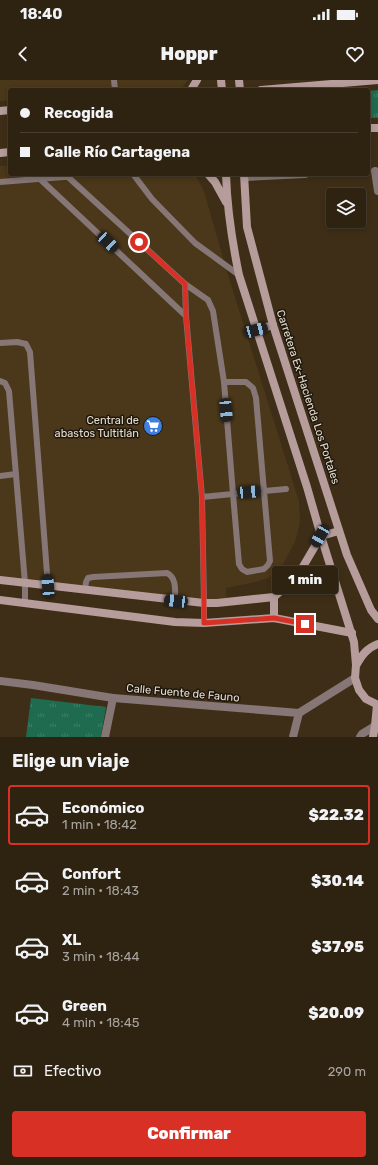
<!DOCTYPE html>
<html lang="es">
<head>
<meta charset="utf-8">
<style>
  body { margin:0; font-family:Rubik,sans-serif; background:#3a2f1f; color:#f1f3f6; height:100vh; display:flex; flex-direction:column; font-size:15px; white-space:nowrap }
  * { box-sizing:border-box; margin:0 }
  p { font-size:13px; color:#a7a49f }
  .icon { flex:none; width:22px; height:22px; fill:none; stroke:currentColor; stroke-width:2; stroke-linecap:round; stroke-linejoin:round }
  .map { position:relative; height:657px; overflow:hidden }
  .side { display:flex; flex-direction:column; background:#2e2211; flex:1 }
  .side>* { flex:none }
  .banner { position:absolute; left:8px; top:8px; width:362px; height:88px; border-radius:4px; box-shadow:0 2px 6px #0003,0 0 0 1px #493f31; display:grid; align-content:center; height:88px; padding:0 12px; background:#2e2211 }
  .tools { position:absolute; left:326px; top:108px; display:grid; gap:8px }
  .tools a { display:grid; place-items:center; width:40px; height:40px; border-radius:4px; background:#2e2211; box-shadow:0 2px 6px #0003,0 0 0 1px #493f31; font-size:20px }
  .end { position:absolute; width:18px; height:18px; margin:-9px; border:5px solid #d93025; background:#fff; box-shadow:0 0 0 2px #fff }
  .from { border-radius:50% }
  .bubble { position:absolute; height:28px; border-radius:4px; background:#2e2211; box-shadow:0 2px 6px #0003,0 0 0 1px #493f31; font-size:13px; font-weight:800; line-height:28px; text-align:center }
  .car { position:absolute; width:12px; height:24px; margin:-12px -6px; border-radius:5px; box-shadow:0 0 3px 1px #0007; background:linear-gradient(#222 24%,#8ab4d8 0 40%,#222 0 76%,#8ab4d8 0 86%,#222 0) }
  .banner b { display:flex; align-items:center; gap:14px; height:38px; font-size:15px }
  .banner b+b { border-top:1px solid #493f31 }
  .banner i { width:10px; height:10px; background:#f1f3f6 }
  ul { padding:0; list-style:none }
  li { display:flex; align-items:center; gap:12px; height:60px; margin:0 8px 6px; padding:0 4px; border:2px solid transparent; border-radius:4px }
  li div { flex:1 }
  li b { display:block; font-size:15px }
  li em { font-style:normal; font-weight:800 }
  li.current { border-color:#d93025 }
  li>.icon { width:36px; height:36px; stroke-width:1.5 }
  h2 { padding:0 12px; font-size:18px; line-height:48px }
  .pay { display:flex; align-items:center; gap:10px; height:44px; padding:0 12px; font-size:15px }
  .pay p { margin-inline-start:auto }
  .button { display:flex; gap:8px; margin-top:auto; padding:8px 12px }
  .button a { flex:1; height:46px; border-radius:4px; background:#d93025; color:#fff; font-size:16px; font-weight:800; line-height:46px; text-align:center }
  .status { display:flex; justify-content:space-between; align-items:center; height:28px; padding:0 20px; background:#2e2211; direction:ltr }
  .status svg { height:11px; fill:currentColor }
  header { display:flex; justify-content:space-between; align-items:center; height:52px; padding:0 12px; background:#2e2211; font-size:18px; font-weight:800 }
  .map>svg:first-child { display:block }
</style>
</head>
<body>
<div class="status"><b>18:40</b><svg viewBox="0 0 49 12"><path d="M0 12V9h3v3zM5 12V6h3v6zM10 12V3h3v9zM15 12V0h3v12zM26 1h20v11H26zM47 4h2v5h-2z"/></svg></div>
<header><svg class="icon" aria-label="back" viewBox="0 0 24 24"><path d="M15 5l-7 7 7 7"/></svg>Hoppr<svg class="icon" aria-label="heart" viewBox="0 0 24 24"><path d="M12 20l-8-8c-3-5 5-10 8-4 3-6 11-1 8 4z"/></svg></header>
<div class="map">
<svg width="378" height="657" viewBox="0 0 378 657">
  <defs>
    <pattern id="park-tufts" width="24" height="20" patternUnits="userSpaceOnUse"><rect width="24" height="20" fill="#1e6b4f"/><path d="M3 7l-1-3M5 7V3M7 7l1-3M15 17l-1-3M17 17v-4M19 17l1-3" fill="none" stroke="#3f8067"/></pattern>
  </defs>
  <rect width="100%" height="100%" fill="#3e2e17"/>
  <!-- built -->
  <g fill="#4b3719">
    <polygon points="0,0 188,0 180,10 10,10 10,21 0,21"/>
    <polygon points="0,86 10,86 10,94 192,94 197,98 204,111 228,195 299,421 300,443 295,462 283,484 269,498 251,503 226,508 227,521 163,518 0,499"/>
  </g>
  <!-- park -->
  <g fill="url(#park-tufts)">
    <polygon points="378,10 378,38 368,38 368,11"/>
    <polygon points="31,618 106,627 101,657 26,657"/>
  </g>
  <g fill="none" stroke-linecap="round" stroke-linejoin="round">
    <!-- service -->
    <g stroke="#867676" stroke-width="6">
      <polyline points="114,0 115,10"/>
      <polyline points="133,94 152,119 195,163 239,195"/>
      <polyline points="40,99 186,236"/>
      <polyline points="0,102 64,97 68,97 185,204 186,236 202,417 204,523 204,543"/>
      <polyline points="185,204 208,220 213,231 224,302 233,414 202,417"/>
      <polyline points="0,263 17,262 26,264 30,272 48,506"/>
      <polyline points="0,301 5,303 9,311 25,503 25,523"/>
      <polyline points="224,302 246,302 253,308 256,318 270,481 268,485 264,489 247,492 242,489 239,484 233,414 286,409"/>
      <polyline points="0,396 16,394"/>
      <path d="M85,510L86,502L88,498L93,497L167,493C177,498 175,511 175,521"/>
    </g>
    <!-- minor -->
    <g stroke="#867676" stroke-width="8">
      <polyline points="375,91 378,111"/>
      <polyline points="245,97 305,94"/>
      <polyline points="105,657 113,618"/>
      <polyline points="293,657 299,633"/>
      <polyline points="360,657 362,654 375,646"/>
    </g>
    <!-- tertiary -->
    <polyline stroke="#867676" stroke-width="8" points="0,601 33,605 113,618 299,633 355,598"/>
    <!-- secondary -->
    <g stroke="#b69d9c" stroke-width="8">
      <polyline points="221,0 222,10"/>
      <polyline points="239,0 240,10"/>
      <polyline points="191,10 197,0"/>
      <polyline points="261,10 378,0"/>
      <polyline points="0,31 10,30"/>
      <polyline points="368,48 378,48"/>
      <polyline points="0,73 10,72"/>
      <polyline points="208,94 215,102 226,122"/>
      <path d="M226,94C227,129 232,161 239,195L307,407L321,456L354,562L356,585L355,598L359,610L366,619L378,625"/>
      <polyline points="244,94 247,147 273,245 347,475 371,530 378,539"/>
      <polyline points="256,250 273,245"/>
      <polyline points="0,500 204,523 217,523 274,517 298,495 321,456 339,451"/>
      <polyline points="274,517 274,538"/>
      <polyline points="0,520 175,542 204,543 274,538 352,553"/>
      <path d="M357,584C362,575 367,568 378,564"/>
      <polyline points="373,657 375,646 377,625"/>
    </g>
  </g>
  <g fill="none" stroke-linecap="round" stroke-linejoin="round">
    <!-- route -->
    <polyline stroke="#d93025" stroke-width="5" points="139,162 185,204 186,236 202,417 204,523 204,543 274,538 305,544"/>
  </g>
  <!-- icons -->
  <defs>
    <symbol id="supermarket-disc" viewBox="-11 -11 22 22"><circle r="9.5" fill="#3f7fe0" stroke="#1f180e"/><path d="M-6-5.5h2.5l.6 2H6L4.5 2H-2.5L-4.4-4H-6ZM-1.5 3.2a1.3 1.3 0 1 0 .1 0ZM3 3.2a1.3 1.3 0 1 0 .1 0Z" fill="#fff"/></symbol>
  </defs>
  <g fill-rule="evenodd">
    <use href="#supermarket-disc" x="142" y="335" width="22" height="22"/>
  </g>
  <g text-anchor="middle" dominant-baseline="central" stroke-width="3" stroke-linejoin="round" paint-order="stroke">
    <!-- street labels -->
    <g font-size="11" fill="#e6dcce" stroke="#1f180e">
      <text transform="translate(308 317) rotate(72)">Carretera Ex-Hacienda Los Portales</text>
      <text transform="translate(183 613) rotate(5)">Calle Fuente de Fauno</text>
    </g>
    <!-- poi labels -->
    <g font-size="11" fill="#e6dcce" stroke="#1f180e" text-anchor="end">
      <text x="139" y="340">Central de<tspan x="139" dy="13">abastos Tultitlán</tspan></text>
    </g>
  </g>
</svg>
<div class="tools">
<a><svg class="icon" aria-label="layers" viewBox="0 0 24 24"><path d="M12 4l9 5-9 5-9-5zM3 14l9 5 9-5"/></svg></a>
</div>
<i class="end from" style="left:139px;top:162px"></i>
<i class="end" style="left:305px;top:544px"></i>
<div class="bubble" style="left:272px;top:486px;width:66px">1 min</div>
<i class="car" style="left:108px;top:162px;rotate:133deg"></i>
<i class="car" style="left:256px;top:250px;rotate:75deg"></i>
<i class="car" style="left:226px;top:330px;rotate:175deg"></i>
<i class="car" style="left:249px;top:412px;rotate:86deg"></i>
<i class="car" style="left:320px;top:456px;rotate:210deg"></i>
<i class="car" style="left:48px;top:506px;rotate:356deg"></i>
<i class="car" style="left:176px;top:521px;rotate:276deg"></i>
<div class="banner">
<b><i class="from"></i>Recogida</b>
<b><i></i>Calle Río Cartagena</b>
</div>
</div>
<section class="side">
<h2>Elige un viaje</h2>
<ul>
<li class="current"><svg class="icon" aria-label="car" viewBox="0 0 24 24"><path d="M5 17H2v-5l4-1 3-4h7l3 4 3 1v5h-3M9 17h6M6 11h13"/><circle cx="7" cy="17" r="2"/><circle cx="17" cy="17" r="2"/></svg><div><b>Económico</b><p>1 min · 18:42</p></div><em>$22.32</em></li>
<li><svg class="icon" aria-label="car" viewBox="0 0 24 24"><path d="M5 17H2v-5l4-1 3-4h7l3 4 3 1v5h-3M9 17h6M6 11h13"/><circle cx="7" cy="17" r="2"/><circle cx="17" cy="17" r="2"/></svg><div><b>Confort</b><p>2 min · 18:43</p></div><em>$30.14</em></li>
<li><svg class="icon" aria-label="car" viewBox="0 0 24 24"><path d="M5 17H2v-5l4-1 3-4h7l3 4 3 1v5h-3M9 17h6M6 11h13"/><circle cx="7" cy="17" r="2"/><circle cx="17" cy="17" r="2"/></svg><div><b>XL</b><p>3 min · 18:44</p></div><em>$37.95</em></li>
<li><svg class="icon" aria-label="car" viewBox="0 0 24 24"><path d="M5 17H2v-5l4-1 3-4h7l3 4 3 1v5h-3M9 17h6M6 11h13"/><circle cx="7" cy="17" r="2"/><circle cx="17" cy="17" r="2"/></svg><div><b>Green</b><p>4 min · 18:45</p></div><em>$20.09</em></li>
</ul>
<div class="pay"><svg class="icon" aria-label="cash" viewBox="0 0 24 24"><path d="M3 7h18v10H3z"/><circle cx="12" cy="12" r="2"/></svg>Efectivo<p>290 m</p></div>
<div class="button"><a>Confirmar</a></div>
</section>
</body>
</html>
